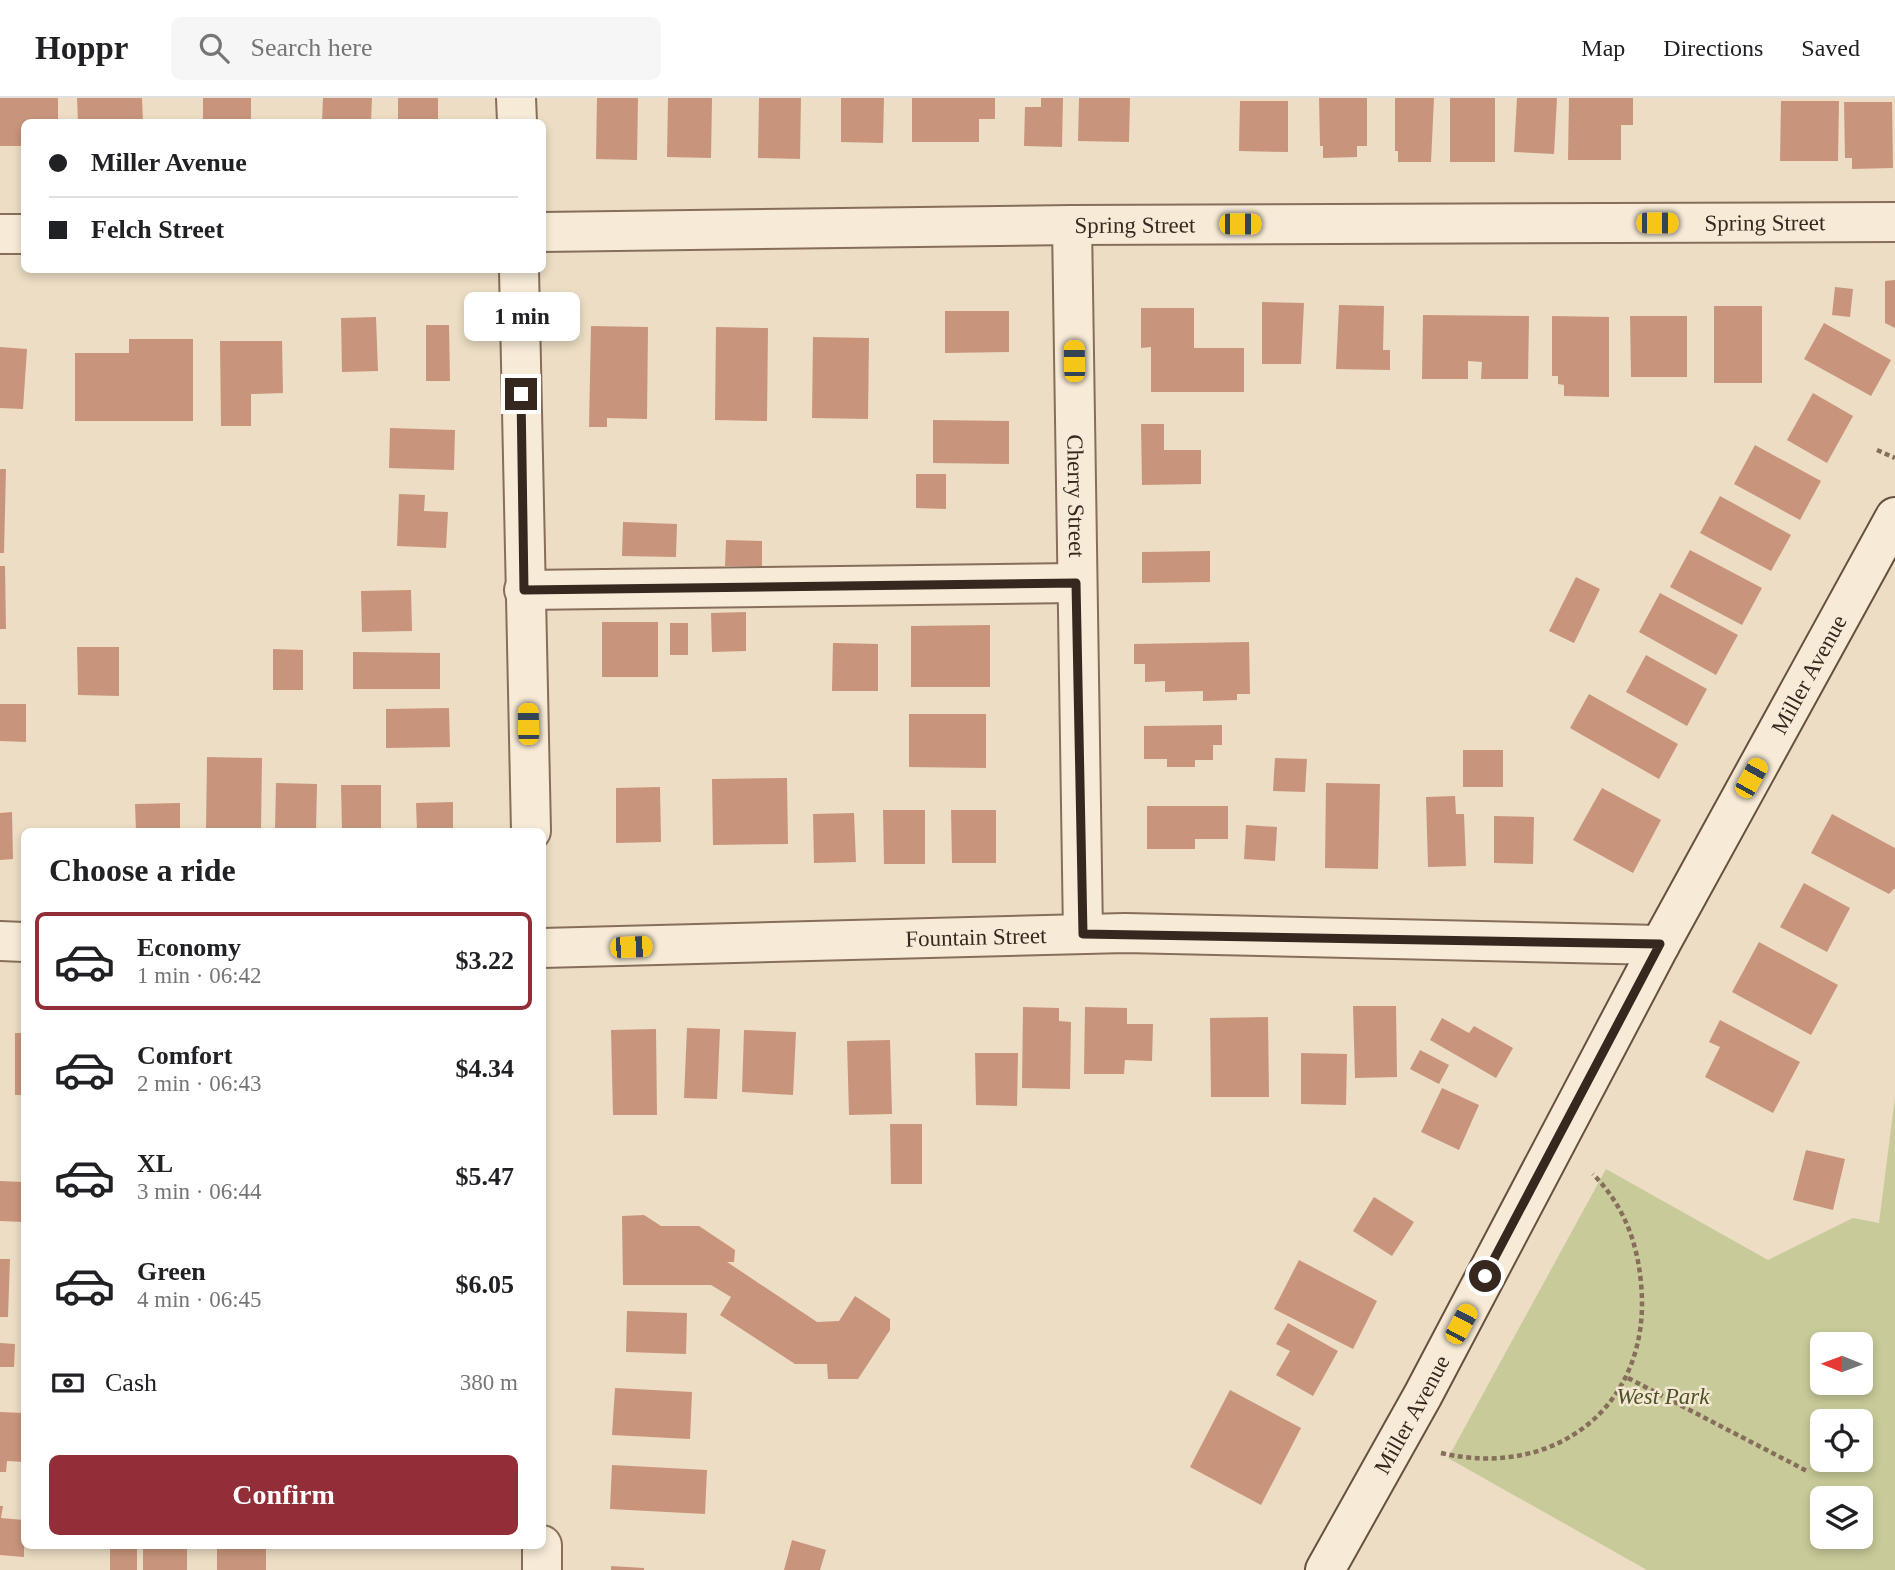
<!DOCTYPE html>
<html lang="en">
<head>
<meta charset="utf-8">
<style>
  body { margin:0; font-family:Georgia,serif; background:#f6f6f6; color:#202124; height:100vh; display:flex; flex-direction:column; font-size:26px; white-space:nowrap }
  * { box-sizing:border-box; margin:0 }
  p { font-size:23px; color:#757577 }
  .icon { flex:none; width:38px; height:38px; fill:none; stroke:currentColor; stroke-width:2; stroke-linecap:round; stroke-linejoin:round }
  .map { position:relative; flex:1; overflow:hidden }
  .details { position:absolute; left:21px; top:730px; width:525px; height:721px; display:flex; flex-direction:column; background:#fff; border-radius:10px; box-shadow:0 4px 10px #0003 }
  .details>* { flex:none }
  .guide { position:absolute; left:21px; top:21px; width:525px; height:154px; border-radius:10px; box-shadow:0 4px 10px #0003; display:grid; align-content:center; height:154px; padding:0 28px; background:#fff }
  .needle { width:46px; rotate:271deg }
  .tools { position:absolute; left:1810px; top:1234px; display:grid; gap:14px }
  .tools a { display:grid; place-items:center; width:63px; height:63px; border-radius:10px; background:#fff; box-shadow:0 4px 10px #0003; font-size:35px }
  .end { position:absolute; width:32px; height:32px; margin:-16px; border:9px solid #36281f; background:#fff; box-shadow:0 0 0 4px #fff }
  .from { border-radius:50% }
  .bubble { position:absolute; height:49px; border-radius:10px; background:#fff; box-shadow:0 4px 10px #0003; font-size:23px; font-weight:800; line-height:49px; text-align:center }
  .car { position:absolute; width:21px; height:42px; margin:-21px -10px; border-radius:9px; box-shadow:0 0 5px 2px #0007; background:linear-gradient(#f5c518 24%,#345 0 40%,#f5c518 0 76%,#345 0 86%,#f5c518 0) }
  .guide b { display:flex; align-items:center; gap:24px; height:66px; font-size:26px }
  .guide b+b { border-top:2px solid #e0e0e0 }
  .guide i { width:18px; height:18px; background:#202124 }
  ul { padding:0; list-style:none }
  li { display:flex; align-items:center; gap:21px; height:98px; margin:0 14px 10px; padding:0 14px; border:4px solid transparent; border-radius:10px }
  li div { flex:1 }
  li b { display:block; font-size:26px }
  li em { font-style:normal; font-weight:800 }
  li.on { border-color:#922e37 }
  li>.icon { width:63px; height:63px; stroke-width:1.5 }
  h2 { padding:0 28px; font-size:32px; line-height:84px }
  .pay { display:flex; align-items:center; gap:18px; height:77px; padding:0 28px; font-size:26px }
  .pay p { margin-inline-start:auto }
  .button { display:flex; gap:14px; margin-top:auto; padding:14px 28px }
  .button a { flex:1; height:80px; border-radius:10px; background:#922e37; color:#fff; font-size:28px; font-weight:800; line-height:80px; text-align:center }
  header { display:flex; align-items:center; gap:42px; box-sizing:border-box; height:98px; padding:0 35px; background:#fff; border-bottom:2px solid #e0e0e0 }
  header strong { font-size:33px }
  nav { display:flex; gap:38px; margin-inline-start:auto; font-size:24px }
  .search { width:490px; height:63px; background:#f6f6f6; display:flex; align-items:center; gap:18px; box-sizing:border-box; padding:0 24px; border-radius:10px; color:#757577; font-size:26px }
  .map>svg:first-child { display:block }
</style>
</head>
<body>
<header>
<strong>Hoppr</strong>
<div class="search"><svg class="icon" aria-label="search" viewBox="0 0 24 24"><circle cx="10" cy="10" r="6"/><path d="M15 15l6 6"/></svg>Search here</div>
<nav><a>Map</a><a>Directions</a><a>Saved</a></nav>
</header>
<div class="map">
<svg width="1895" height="1472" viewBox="0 0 1895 1472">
  <rect width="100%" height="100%" fill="#ecddc4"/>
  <!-- green -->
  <path fill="#c8ca99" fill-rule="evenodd" d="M1895,999V1472H1647L1448,1360L1606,1071L1768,1162L1853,1120L1879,1125ZM1822,1246H1860V1284H1822ZM1822,1323H1860V1362H1822ZM1822,1400H1860V1438H1822Z"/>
  <!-- building -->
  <g fill="#c8957c">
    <polygon points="0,0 58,0 58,24 24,24 24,48 0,48"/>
    <polygon points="77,0 142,0 143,24 78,24"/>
    <rect x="203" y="0" width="48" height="24"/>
    <polygon points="323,0 372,0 371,24 322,24"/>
    <rect x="398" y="0" width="40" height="24"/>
    <polygon points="597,0 638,0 637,62 596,61"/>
    <polygon points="668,0 712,0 711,60 667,59"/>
    <polygon points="759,0 801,0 800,61 758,60"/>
    <polygon points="841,0 884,0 883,45 841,44"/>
    <polygon points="912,0 995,0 995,21 979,21 979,44 912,44"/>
    <polygon points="1041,0 1063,0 1062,49 1024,48 1025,9 1041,9"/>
    <polygon points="1079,0 1130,0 1129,44 1078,43"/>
    <polygon points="1319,0 1367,0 1367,48 1357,48 1357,59 1323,60 1323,48 1320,48"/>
    <polygon points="1395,0 1434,0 1431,64 1398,64 1398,53 1395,53"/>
    <rect x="1450" y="0" width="45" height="64"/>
    <polygon points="1517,0 1557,0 1554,56 1514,54"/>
    <polygon points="1569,0 1633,0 1633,27 1621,27 1621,62 1568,62"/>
    <polygon points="1240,3 1288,3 1288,54 1239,53"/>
    <polygon points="1781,3 1839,3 1838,63 1780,63"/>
    <polygon points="1844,4 1892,4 1893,70 1852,71 1852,60 1845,60"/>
    <polygon points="1895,182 1895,230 1885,225 1885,183"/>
    <polygon points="1835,189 1853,191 1850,219 1832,217"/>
    <polygon points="1262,204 1304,205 1301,266 1262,266"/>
    <polygon points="1339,207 1384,208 1383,252 1390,252 1390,272 1336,271"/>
    <rect x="1714" y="208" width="48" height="77"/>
    <polygon points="1141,210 1194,210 1194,250 1244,250 1244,294 1151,294 1151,249 1141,250"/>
    <polygon points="945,213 1009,213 1009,254 945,255"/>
    <polygon points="1423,217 1529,218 1528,281 1481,281 1482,264 1468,263 1468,281 1422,281"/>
    <polygon points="1552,218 1609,219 1609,299 1564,298 1564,287 1558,286 1558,278 1552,278"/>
    <polygon points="1630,218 1687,218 1687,279 1631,279"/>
    <polygon points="376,219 378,273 342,274 341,220"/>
    <polygon points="1824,225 1891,262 1871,298 1804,261"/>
    <polygon points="426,227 449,227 450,283 426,283"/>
    <polygon points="591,228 648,229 647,321 607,320 607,329 589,329"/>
    <polygon points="716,229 768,230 767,323 715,322"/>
    <polygon points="813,239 869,240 868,321 812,320"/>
    <polygon points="129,241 193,241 193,323 75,323 75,255 129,255"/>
    <polygon points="220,243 282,243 283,295 251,296 251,328 221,328"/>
    <polygon points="0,249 27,251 23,311 0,310"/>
    <polygon points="1813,295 1853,318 1827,365 1787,342"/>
    <polygon points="933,322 1009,323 1009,366 933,365"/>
    <polygon points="1141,326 1164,326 1164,352 1201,352 1201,386 1142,387"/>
    <polygon points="390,330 455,332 454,372 389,370"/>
    <polygon points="1755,347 1821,383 1800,422 1734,386"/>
    <polygon points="0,371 6,371 4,455 0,455"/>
    <polygon points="916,376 946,376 946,411 916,410"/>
    <polygon points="399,396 425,397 424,413 448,414 446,450 397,448"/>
    <polygon points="1720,398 1791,437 1771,473 1700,435"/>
    <polygon points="623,424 677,426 676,459 622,458"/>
    <polygon points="726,442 762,443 762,468 725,468"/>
    <polygon points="1690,452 1762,490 1742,527 1670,489"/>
    <polygon points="1210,453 1210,484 1142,485 1142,454"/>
    <polygon points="0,468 5,468 6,531 0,531"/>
    <polygon points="1576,479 1600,491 1574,545 1549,533"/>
    <polygon points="411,492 412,533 362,534 361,493"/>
    <polygon points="1660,495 1738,537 1716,577 1639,534"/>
    <polygon points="746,514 746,553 712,554 711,515"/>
    <rect x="602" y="524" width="56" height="55"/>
    <rect x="670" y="525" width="18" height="32"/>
    <polygon points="990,527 990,589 911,589 911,528"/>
    <polygon points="1249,544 1250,596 1237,596 1237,602 1203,603 1203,593 1165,594 1165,583 1145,584 1145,566 1134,566 1134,546"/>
    <polygon points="833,545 878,546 878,593 832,593"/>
    <polygon points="77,549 119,549 119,598 78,597"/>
    <polygon points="273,551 303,552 303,592 273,592"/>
    <polygon points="353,554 440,555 440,591 353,591"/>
    <polygon points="1646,557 1707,591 1687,628 1626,594"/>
    <polygon points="1589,596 1678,646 1659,681 1570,630"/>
    <polygon points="0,606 26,606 26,644 0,643"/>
    <polygon points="449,610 450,649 386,650 386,611"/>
    <polygon points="909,616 986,616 986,670 909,669"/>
    <polygon points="1222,627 1222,647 1213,647 1213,662 1195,662 1195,669 1167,669 1167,661 1144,661 1144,628"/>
    <rect x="1463" y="652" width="40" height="37"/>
    <polygon points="207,659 262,660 261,733 206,733"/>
    <polygon points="1275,660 1307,661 1305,694 1273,693"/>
    <polygon points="787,680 788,746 713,747 712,681"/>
    <polygon points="276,685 317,686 316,733 275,733"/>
    <polygon points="1326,685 1380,686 1378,771 1325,770"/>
    <polygon points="341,687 381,687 381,733 342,733"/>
    <polygon points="660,689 661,744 616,745 616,690"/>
    <polygon points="1602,690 1661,722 1633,775 1573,742"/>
    <polygon points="1455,698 1456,716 1464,716 1466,768 1428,769 1426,699"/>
    <polygon points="453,704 453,733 417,733 416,705"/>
    <polygon points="180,705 180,733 136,733 135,706"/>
    <polygon points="1147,708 1228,708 1228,741 1195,741 1195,751 1147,751"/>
    <polygon points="883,712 925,712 925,766 884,766"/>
    <polygon points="951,712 996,712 996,765 952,765"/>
    <polygon points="12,714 13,761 0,762 0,715"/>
    <polygon points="854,715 856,764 814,765 813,716"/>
    <polygon points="1832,716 1895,750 1895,790 1889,796 1811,755"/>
    <polygon points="1494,718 1534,719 1533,766 1494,765"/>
    <polygon points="1246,727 1277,729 1275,763 1244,761"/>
    <polygon points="1804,785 1850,810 1827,854 1780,829"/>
    <polygon points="1759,844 1838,887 1811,937 1732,894"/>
    <polygon points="1353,908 1396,908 1397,979 1355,980"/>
    <polygon points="1023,909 1059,910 1059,923 1071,924 1070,991 1022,990"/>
    <polygon points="1085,909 1127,910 1127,926 1153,926 1152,963 1125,962 1124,976 1084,976"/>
    <polygon points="1268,919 1269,999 1211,999 1210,920"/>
    <polygon points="1442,920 1469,935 1474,928 1513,950 1496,980 1430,942"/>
    <polygon points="1720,922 1800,964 1773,1015 1705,979 1720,949 1709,944"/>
    <polygon points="687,930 720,931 717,1001 684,1000"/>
    <polygon points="656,931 657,1017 613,1017 611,932"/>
    <polygon points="744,932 796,934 793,997 742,994"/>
    <rect x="15" y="935" width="9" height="62"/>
    <polygon points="890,942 892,1016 849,1017 847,943"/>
    <polygon points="1420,952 1449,967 1439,986 1410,971"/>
    <polygon points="975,955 1018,955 1017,1008 976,1007"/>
    <polygon points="1301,955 1347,956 1346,1007 1301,1006"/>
    <polygon points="1442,990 1479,1007 1459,1052 1421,1034"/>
    <polygon points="890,1026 922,1026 922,1086 891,1086"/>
    <polygon points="1806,1052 1845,1061 1833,1112 1793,1102"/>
    <polygon points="0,1083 24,1084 24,1124 0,1123"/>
    <polygon points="1374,1099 1414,1124 1392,1158 1353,1133"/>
    <polygon points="644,1117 661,1128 699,1128 735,1152 734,1164 727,1164 817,1224 839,1223 855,1198 890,1221 890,1232 858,1281 828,1281 827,1266 795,1266 720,1217 731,1199 711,1187 623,1187 622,1118"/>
    <polygon points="0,1161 10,1161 8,1219 0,1219"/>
    <polygon points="1299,1162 1377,1203 1353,1251 1274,1211"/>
    <polygon points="627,1213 687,1215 686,1256 626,1254"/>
    <polygon points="1288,1225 1338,1253 1313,1298 1276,1277 1290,1253 1276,1246"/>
    <polygon points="0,1245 15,1246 14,1269 0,1269"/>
    <polygon points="615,1290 692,1294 690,1341 612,1337"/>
    <polygon points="1230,1292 1301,1330 1261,1407 1190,1369"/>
    <polygon points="0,1314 24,1315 24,1364 7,1363 6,1374 0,1374"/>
    <polygon points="612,1367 707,1372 705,1416 610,1411"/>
    <polygon points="0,1408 3,1408 1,1420 24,1422 24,1459 0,1457"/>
    <polygon points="792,1442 826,1452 820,1472 784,1472"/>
    <rect x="110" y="1447" width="27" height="25"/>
    <rect x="143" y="1447" width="44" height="25"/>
    <rect x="217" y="1447" width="49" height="25"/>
    <polygon points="611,1468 644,1470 644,1472 611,1472"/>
  </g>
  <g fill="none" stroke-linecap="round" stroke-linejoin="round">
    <defs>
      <g id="minor">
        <polyline points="516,0 517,24"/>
        <path id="s1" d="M1072,127L1083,836"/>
        <path id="s2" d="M542,134L1072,127L1895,124"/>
        <polyline points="0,136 24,136"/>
        <polyline points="519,172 531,733"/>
        <polyline points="524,492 1076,485"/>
        <polyline points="0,843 24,844"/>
        <path id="s3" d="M542,850L1125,835L1660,847"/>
        <polyline points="542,1447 542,1472"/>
      </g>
      <g id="secondary">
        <path id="s4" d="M1325,1472L1423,1297L1660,847L1895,419"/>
      </g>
    </defs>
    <!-- minor casing -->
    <use href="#minor" stroke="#866e5b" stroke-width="42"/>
    <!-- secondary casing -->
    <use href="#secondary" stroke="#68503f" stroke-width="42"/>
    <!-- path -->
    <g stroke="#866e5b" stroke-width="4.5" stroke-dasharray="5 3.5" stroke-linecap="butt">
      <polyline points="1877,352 1895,360"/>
      <polyline points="1628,1280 1807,1373"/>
      <path d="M1441,1355C1557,1382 1653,1306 1641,1185C1637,1142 1623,1107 1593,1076"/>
    </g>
    <!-- minor -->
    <use href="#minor" stroke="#f7ebd7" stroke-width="38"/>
    <!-- secondary -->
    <use href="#secondary" stroke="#f7ebd7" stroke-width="38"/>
  </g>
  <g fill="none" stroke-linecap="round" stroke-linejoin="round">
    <!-- route -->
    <polyline stroke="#36281f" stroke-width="9" points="521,296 524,492 1076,485 1083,836 1660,846 1485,1178"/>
  </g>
  <g text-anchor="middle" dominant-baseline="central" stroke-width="5" stroke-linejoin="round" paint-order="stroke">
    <!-- street labels -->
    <g font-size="23" fill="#36281f" stroke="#f4e8d3">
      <text stroke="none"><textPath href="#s2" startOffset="1223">Spring Street</textPath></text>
      <text stroke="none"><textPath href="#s2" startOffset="593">Spring Street</textPath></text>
      <text stroke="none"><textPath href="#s1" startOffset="271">Cherry Street</textPath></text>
      <text stroke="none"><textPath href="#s4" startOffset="1018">Miller Avenue</textPath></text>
      <text stroke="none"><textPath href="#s3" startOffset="434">Fountain Street</textPath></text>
      <text stroke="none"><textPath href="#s4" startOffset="178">Miller Avenue</textPath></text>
    </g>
    <!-- park labels -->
    <g font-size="23" font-style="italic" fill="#4b5226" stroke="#f4e8d3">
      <text x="1663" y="1298">West Park</text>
    </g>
  </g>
</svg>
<div class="tools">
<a><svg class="needle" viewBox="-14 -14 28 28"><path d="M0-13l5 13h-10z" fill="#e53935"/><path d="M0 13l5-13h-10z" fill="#757577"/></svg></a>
<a><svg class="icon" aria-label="locate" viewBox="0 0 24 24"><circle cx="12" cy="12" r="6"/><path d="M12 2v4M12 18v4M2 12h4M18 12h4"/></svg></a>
<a><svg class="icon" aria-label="layers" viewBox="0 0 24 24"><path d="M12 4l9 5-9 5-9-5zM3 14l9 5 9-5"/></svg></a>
</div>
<i class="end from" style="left:1485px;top:1178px"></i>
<i class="end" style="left:521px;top:296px"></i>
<div class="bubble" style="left:464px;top:194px;width:116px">1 min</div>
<i class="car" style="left:1657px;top:125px;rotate:90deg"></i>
<i class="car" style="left:1240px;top:126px;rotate:90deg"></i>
<i class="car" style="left:1074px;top:263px;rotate:359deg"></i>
<i class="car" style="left:528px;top:626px;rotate:359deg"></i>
<i class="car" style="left:1751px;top:680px;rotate:29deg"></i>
<i class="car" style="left:631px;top:849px;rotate:88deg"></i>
<i class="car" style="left:1461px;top:1226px;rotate:28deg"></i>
<div class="guide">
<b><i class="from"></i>Miller Avenue</b>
<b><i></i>Felch Street</b>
</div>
<section class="details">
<h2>Choose a ride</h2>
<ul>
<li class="on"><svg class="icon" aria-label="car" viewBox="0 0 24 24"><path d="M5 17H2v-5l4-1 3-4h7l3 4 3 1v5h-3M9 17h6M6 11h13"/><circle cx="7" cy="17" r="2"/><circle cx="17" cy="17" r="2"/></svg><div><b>Economy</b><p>1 min · 06:42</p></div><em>$3.22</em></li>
<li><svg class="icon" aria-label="car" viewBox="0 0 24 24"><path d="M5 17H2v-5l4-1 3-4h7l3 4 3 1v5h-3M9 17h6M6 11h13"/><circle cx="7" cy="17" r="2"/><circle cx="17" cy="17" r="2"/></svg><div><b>Comfort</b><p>2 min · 06:43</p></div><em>$4.34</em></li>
<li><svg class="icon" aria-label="car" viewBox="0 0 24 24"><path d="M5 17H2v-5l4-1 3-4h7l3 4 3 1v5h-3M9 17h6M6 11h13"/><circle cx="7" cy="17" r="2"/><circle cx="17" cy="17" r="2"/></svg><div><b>XL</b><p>3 min · 06:44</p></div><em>$5.47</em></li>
<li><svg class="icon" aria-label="car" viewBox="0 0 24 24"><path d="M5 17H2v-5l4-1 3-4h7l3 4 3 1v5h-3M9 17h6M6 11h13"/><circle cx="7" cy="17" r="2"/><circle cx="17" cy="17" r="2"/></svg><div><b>Green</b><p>4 min · 06:45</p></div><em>$6.05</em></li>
</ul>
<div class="pay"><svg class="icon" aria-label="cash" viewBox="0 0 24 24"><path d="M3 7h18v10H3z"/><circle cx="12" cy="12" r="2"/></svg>Cash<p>380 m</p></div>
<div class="button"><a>Confirm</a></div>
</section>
</div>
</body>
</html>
